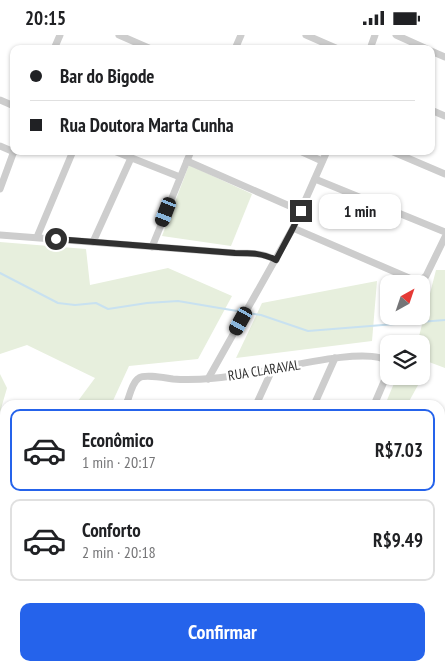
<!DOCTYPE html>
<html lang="pt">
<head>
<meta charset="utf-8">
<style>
  body { margin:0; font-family:"PT Sans Narrow",sans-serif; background:#f2f2f2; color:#202124; height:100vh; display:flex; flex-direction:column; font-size:19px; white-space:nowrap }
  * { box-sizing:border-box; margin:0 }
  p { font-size:16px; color:#757577 }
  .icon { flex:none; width:28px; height:28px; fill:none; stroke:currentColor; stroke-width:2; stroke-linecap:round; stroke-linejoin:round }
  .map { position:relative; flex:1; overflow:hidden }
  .drawer { position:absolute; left:0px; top:365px; width:445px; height:271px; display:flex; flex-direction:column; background:#fff; border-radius:15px 15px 0 0; box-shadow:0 1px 4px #0004 }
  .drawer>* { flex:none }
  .top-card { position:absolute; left:10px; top:10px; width:425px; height:110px; border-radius:10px; box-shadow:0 1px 4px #0004; display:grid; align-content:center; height:110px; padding:0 20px; background:#fff }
  .needle { width:32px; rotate:40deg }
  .buttons { position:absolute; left:380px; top:240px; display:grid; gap:10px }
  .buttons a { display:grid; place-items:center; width:50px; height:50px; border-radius:10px; background:#fff; box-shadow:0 1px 4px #0004; font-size:25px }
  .end { position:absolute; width:22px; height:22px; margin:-11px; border:6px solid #303030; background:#fff; box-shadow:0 0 0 2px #fff }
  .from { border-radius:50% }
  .bubble { position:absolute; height:35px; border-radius:10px; background:#fff; box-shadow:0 1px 4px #0004; font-size:16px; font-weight:700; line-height:35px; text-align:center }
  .car { position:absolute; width:15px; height:30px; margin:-15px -8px; border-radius:6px; box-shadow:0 0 4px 1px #0007; background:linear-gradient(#222 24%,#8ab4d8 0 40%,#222 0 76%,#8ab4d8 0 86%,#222 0) }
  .top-card b { display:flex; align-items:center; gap:18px; height:48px; font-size:19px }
  .top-card b+b { border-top:1px solid #e0e0e0 }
  .top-card i { width:12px; height:12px; background:#202124 }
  ul { padding:9px 0 0; list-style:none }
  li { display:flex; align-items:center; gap:15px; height:82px; margin:0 10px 8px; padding:0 10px; border:2px solid #e0e0e0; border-radius:10px }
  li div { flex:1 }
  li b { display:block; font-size:19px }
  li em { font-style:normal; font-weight:700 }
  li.selected { border-color:#2563eb }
  li>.icon { width:45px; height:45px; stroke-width:1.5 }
  .button { display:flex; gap:10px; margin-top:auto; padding:10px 20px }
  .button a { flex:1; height:58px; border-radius:10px; background:#2563eb; color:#fff; font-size:20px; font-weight:700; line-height:58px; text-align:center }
  .status { display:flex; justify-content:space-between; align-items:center; height:35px; padding:0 25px; background:#fff; direction:ltr }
  .status svg { height:14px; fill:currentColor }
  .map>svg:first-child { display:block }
</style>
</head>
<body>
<div class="status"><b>20:15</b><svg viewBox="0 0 49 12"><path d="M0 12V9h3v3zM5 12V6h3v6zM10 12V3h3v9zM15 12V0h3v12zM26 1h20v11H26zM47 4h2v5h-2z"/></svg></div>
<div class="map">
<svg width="445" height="636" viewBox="0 0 445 636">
  <rect width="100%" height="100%" fill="#fff"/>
  <!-- green -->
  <g fill="#e7efdd">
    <polygon points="189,130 252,159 231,211 162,201"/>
    <polygon points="0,207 86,214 90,250 168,233 232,261 198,324 129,331 111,370 75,370 95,343 27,310 0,319"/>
    <polygon points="436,235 445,235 445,333 421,324 421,309 417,309"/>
    <polygon points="377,246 372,306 236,323 262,268"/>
    <polygon points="428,332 407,370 385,370 397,341 421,341 421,333"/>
    <polygon points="0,339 7,353 0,377"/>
    <polygon points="445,438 445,500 440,499 440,439"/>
    <polygon points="440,596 445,599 445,636 393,636 395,631 440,631"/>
  </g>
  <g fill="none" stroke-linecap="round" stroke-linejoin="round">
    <!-- stream -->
    <g stroke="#c8e1f0" stroke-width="2">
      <polyline points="0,238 58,268 75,270 96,268 108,274 147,268 178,266 243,277"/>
      <polyline points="248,278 261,280 308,296 445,285"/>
    </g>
    <!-- minor -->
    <g stroke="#cdcdcd" stroke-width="7">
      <polyline points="119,0 151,14"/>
      <polyline points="306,0 338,14"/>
      <polyline points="396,0 427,14"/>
      <polyline points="54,14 60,0"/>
      <polyline points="235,14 241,0"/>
      <polyline points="370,14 375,0"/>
      <polyline points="431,16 445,22"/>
      <polyline points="0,65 14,71"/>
      <polyline points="431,75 445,81"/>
      <polyline points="0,111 14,117"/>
      <polyline points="114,116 180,142"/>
      <polyline points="300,116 322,126"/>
      <polyline points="391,116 445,139"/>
      <polyline points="187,126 301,176"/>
      <polyline points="315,144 445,197"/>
      <polyline points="0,154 14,116"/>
      <polyline points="293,193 416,246 421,245 426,241 445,202"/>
      <path d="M0,200L235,218C250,218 263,218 276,225"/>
      <polyline points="37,202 73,116"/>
      <polyline points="93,207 131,123"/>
      <polyline points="152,212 191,116"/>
      <polyline points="208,344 293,193 327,116"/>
      <polyline points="127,367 136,370"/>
      <path d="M126,370C129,363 132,347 139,343C145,339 165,343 173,344C200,346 227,342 253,338C279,334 370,310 389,327"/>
      <polyline points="256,370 272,335"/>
      <polyline points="314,370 335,323"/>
      <polyline points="374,370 389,335"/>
      <polyline points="0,442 5,448"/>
      <polyline points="0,463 5,458"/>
      <polyline points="0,527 5,522"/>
      <polyline points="0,586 5,581"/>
      <polyline points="128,631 131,636"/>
      <polyline points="198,631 209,636"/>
      <polyline points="307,631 319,636"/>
      <polyline points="9,636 14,631"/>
      <polyline points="69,636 74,631"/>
      <polyline points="259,636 261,631"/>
      <polyline points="348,636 350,631"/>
    </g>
  </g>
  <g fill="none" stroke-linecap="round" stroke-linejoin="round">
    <!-- route -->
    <path stroke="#303030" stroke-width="6" d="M56,204L235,218C250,218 263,218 276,225L293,193L301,176"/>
  </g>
  <g text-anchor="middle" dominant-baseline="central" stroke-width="5" stroke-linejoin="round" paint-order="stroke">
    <!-- street labels -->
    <g font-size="14" fill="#303030" stroke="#fff">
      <text transform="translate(264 335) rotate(-9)">RUA CLARAVAL</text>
    </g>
  </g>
</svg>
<div class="buttons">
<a><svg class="needle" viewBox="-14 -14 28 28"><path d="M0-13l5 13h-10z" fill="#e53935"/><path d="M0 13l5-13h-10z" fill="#757577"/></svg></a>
<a><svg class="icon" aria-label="layers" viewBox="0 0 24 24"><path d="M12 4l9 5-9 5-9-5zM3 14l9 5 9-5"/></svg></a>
</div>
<i class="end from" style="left:56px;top:204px"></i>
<i class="end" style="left:301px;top:176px"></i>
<div class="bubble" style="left:319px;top:159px;width:82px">1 min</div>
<i class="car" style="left:166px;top:177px;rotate:201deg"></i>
<i class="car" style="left:241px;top:286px;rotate:209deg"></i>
<div class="top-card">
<b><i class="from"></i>Bar do Bigode</b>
<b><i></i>Rua Doutora Marta Cunha</b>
</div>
<section class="drawer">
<ul>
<li class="selected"><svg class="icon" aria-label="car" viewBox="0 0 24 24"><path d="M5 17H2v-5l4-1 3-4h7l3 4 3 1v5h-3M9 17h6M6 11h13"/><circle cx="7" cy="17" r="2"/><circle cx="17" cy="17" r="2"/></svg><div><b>Econômico</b><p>1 min · 20:17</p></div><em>R$7.03</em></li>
<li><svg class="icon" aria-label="car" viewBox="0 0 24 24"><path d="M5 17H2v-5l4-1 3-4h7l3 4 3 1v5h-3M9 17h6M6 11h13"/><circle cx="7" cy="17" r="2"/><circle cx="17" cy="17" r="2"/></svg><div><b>Conforto</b><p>2 min · 20:18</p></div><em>R$9.49</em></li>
</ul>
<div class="button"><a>Confirmar</a></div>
</section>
</div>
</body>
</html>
